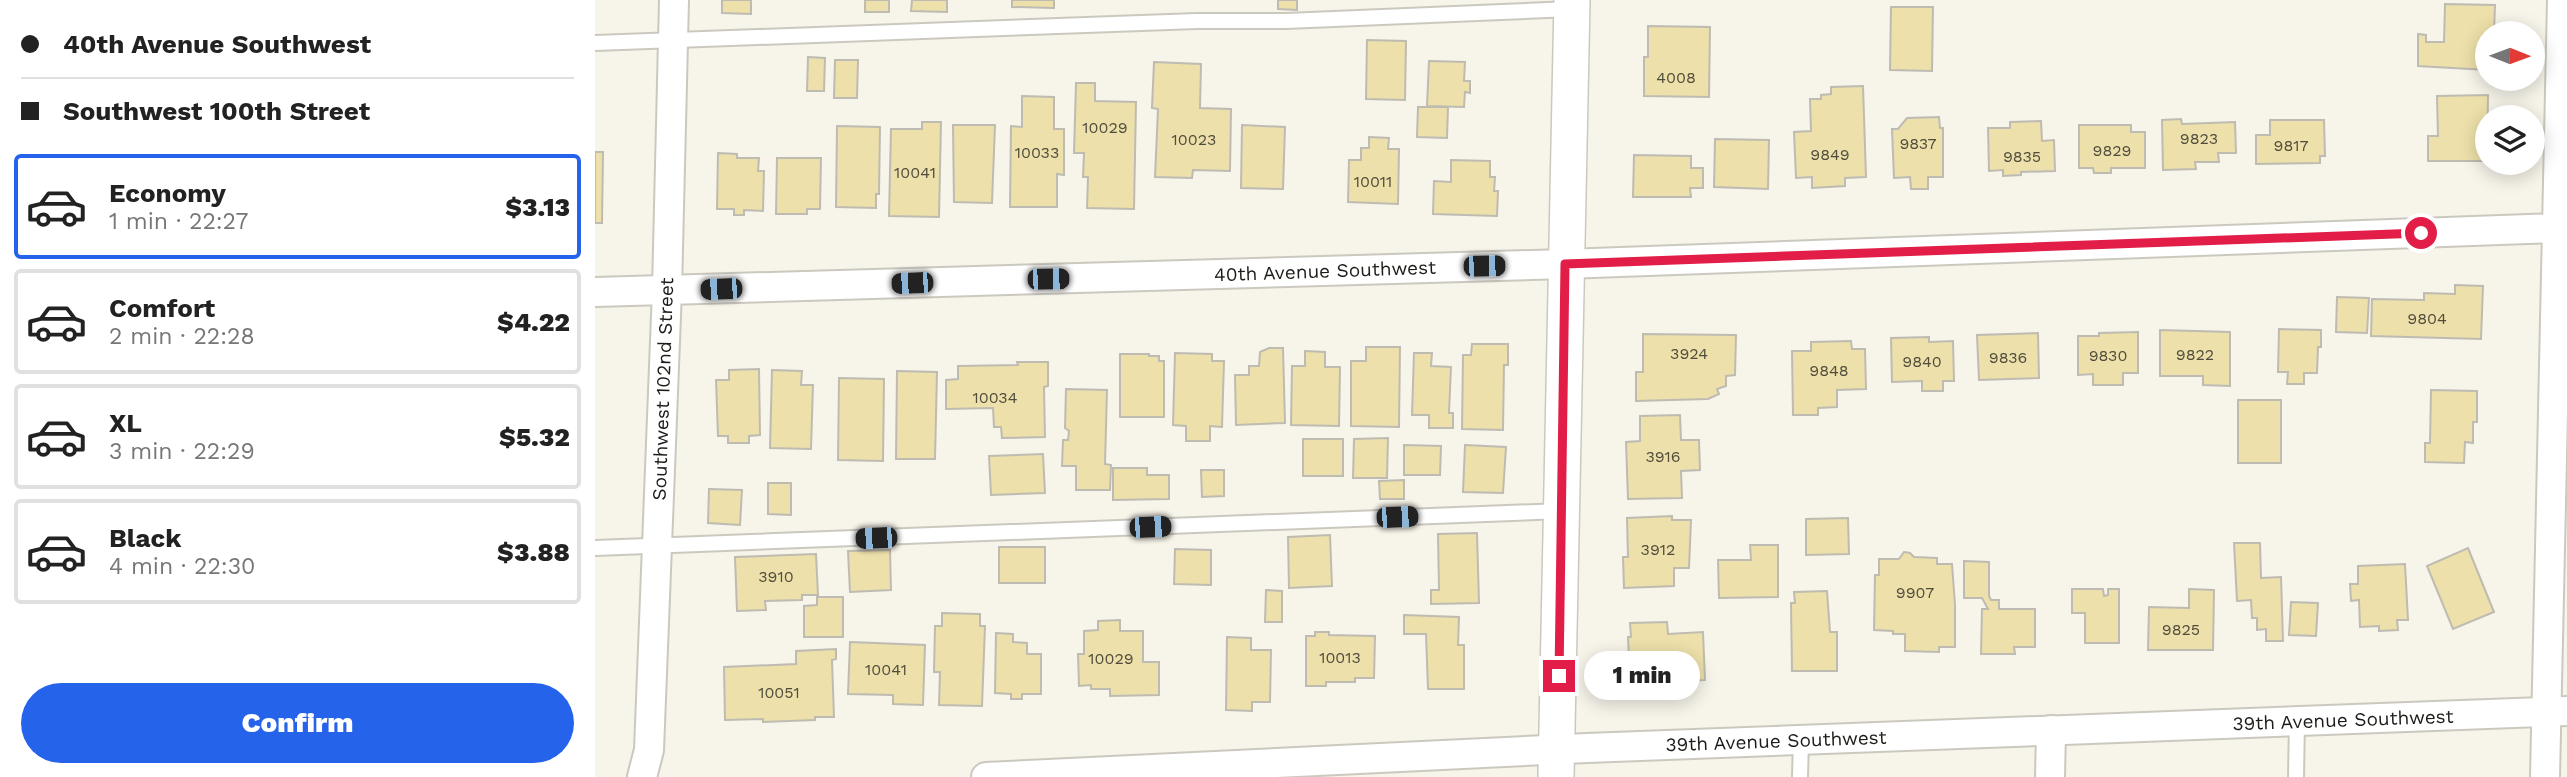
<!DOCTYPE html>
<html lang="en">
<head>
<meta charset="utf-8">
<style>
  body { margin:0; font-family:"Work Sans",sans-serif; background:#f6f6f6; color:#222; height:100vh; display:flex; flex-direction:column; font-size:26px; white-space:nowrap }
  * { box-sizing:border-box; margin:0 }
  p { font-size:23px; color:#767676 }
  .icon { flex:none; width:38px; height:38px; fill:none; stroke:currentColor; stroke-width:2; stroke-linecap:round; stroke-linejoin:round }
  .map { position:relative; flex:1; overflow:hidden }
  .drawer { display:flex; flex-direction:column; background:#fff; width:595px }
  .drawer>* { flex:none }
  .banner { display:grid; align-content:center; height:154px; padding:0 21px; background:#fff }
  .needle { width:46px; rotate:91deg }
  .tools { position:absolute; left:1880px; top:21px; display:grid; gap:14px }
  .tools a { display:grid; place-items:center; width:70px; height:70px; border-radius:50%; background:#fff; box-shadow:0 4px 18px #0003; font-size:35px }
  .end { position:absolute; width:32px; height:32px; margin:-16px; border:9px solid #e11d48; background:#fff; box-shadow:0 0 0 4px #fff }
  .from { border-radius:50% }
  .bubble { position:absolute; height:49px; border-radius:24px; background:#fff; box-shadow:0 4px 18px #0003; font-size:23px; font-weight:800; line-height:49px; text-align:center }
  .car { position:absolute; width:21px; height:42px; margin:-21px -10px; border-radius:9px; box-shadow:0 0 5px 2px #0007; background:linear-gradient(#222 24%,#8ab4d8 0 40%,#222 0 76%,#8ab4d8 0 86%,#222 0) }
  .banner b { display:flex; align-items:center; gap:24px; height:66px; font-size:26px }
  .banner b+b { border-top:2px solid #e0e0e0 }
  .banner i { width:18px; height:18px; background:#222 }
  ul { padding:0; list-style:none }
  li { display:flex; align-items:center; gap:21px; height:105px; margin:0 14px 10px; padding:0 7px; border:4px solid #e0e0e0; border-radius:7px }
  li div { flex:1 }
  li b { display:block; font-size:26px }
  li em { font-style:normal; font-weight:800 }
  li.active { border-color:#2563eb }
  li>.icon { width:63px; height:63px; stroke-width:1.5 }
  .button { display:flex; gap:14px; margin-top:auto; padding:14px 21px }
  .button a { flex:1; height:80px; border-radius:42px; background:#2563eb; color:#fff; font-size:28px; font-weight:800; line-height:80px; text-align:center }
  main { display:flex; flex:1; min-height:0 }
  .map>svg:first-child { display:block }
</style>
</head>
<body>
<main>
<section class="drawer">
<div class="banner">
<b><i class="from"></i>40th Avenue Southwest</b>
<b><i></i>Southwest 100th Street</b>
</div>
<ul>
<li class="active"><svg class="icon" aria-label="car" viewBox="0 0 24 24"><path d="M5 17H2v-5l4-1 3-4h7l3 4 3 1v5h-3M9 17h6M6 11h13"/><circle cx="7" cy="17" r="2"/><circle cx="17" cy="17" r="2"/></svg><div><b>Economy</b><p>1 min · 22:27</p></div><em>$3.13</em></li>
<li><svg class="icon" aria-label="car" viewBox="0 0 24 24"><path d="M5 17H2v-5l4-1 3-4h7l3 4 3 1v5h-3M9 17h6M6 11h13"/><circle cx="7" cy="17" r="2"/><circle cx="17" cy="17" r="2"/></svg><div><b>Comfort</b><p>2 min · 22:28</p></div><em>$4.22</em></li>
<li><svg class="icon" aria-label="car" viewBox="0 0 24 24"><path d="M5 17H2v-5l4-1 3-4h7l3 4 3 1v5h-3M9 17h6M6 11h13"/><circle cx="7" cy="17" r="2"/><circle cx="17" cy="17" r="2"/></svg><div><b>XL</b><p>3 min · 22:29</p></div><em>$5.32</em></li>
<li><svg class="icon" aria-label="car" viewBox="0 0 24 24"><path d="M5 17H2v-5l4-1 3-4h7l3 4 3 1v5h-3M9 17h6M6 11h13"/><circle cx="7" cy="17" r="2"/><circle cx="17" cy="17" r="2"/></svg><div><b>Black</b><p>4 min · 22:30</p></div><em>$3.88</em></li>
</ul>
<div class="button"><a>Confirm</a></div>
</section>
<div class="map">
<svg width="1972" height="777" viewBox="0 0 1972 777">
  <rect width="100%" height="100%" fill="#f7f4ea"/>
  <!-- building -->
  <g fill="#ede0aa" stroke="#bebbb2" stroke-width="2">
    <polygon points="127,0 156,0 156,14 127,13"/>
    <rect x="270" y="0" width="24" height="12"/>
    <polygon points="317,0 352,0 352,12 316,11"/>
    <polygon points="417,0 459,0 459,8 417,7"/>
    <polygon points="683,0 702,0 702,10 683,9"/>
    <polygon points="1850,4 1900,5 1899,33 1892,33 1892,70 1823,66 1823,34 1831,35 1831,42 1849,42"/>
    <polygon points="1296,7 1338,7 1337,71 1295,70"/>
    <polygon points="1053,26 1115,27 1114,97 1049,96 1049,57 1053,57"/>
    <polygon points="772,40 811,41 810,100 771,99"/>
    <polygon points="213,57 230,58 229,91 212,91"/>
    <polygon points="240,60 263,60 262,98 239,98"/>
    <polygon points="834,61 870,62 869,81 875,81 875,93 870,92 869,107 832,106"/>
    <polygon points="559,62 606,64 605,108 636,109 635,171 598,170 597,178 560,177 563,109 557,108"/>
    <polygon points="481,83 500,83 500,101 541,102 539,209 492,208 493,177 488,177 489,153 479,153"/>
    <polygon points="1268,86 1271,177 1250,178 1250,186 1217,188 1217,177 1201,178 1199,132 1216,131 1215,99 1226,99 1226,95 1236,94 1236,87"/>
    <polygon points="1893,95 1892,161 1833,161 1833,136 1843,136 1842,96"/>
    <polygon points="427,96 459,97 459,129 469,129 469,175 462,174 462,207 415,207 416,126 427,127"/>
    <polygon points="823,107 853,107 852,138 822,137"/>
    <polygon points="1344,117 1345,128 1348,128 1348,177 1333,177 1333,189 1316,189 1315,177 1299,178 1297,129 1303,129 1312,118"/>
    <polygon points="1586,119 1587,124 1640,122 1641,153 1623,153 1624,162 1600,162 1601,169 1568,170 1567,120"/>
    <polygon points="1675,120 1729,120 1730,156 1725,156 1725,163 1661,164 1661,135 1675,135"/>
    <polygon points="1446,121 1447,141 1459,140 1460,171 1426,172 1426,175 1408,176 1408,170 1394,171 1393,128 1415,128 1415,122"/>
    <polygon points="327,122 346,122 344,217 294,216 296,129 327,129"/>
    <polygon points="358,125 400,125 397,203 359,202"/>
    <polygon points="647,125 690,127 688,189 646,188"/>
    <polygon points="1484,125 1536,125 1536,132 1550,132 1550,168 1516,168 1516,173 1499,173 1498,168 1484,168"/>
    <polygon points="242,126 285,127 284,194 281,194 281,208 241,207"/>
    <polygon points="774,137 794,138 793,149 804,149 803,204 753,202 754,160 766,160 766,148 774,148"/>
    <polygon points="1120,139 1174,140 1173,189 1119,187"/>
    <polygon points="0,152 8,152 7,223 0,223"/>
    <polygon points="123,153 142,154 142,158 164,158 163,171 169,171 168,211 149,210 149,215 139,215 139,209 122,209"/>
    <polygon points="1039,155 1096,156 1096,168 1108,168 1108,188 1095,188 1096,197 1038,197"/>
    <polygon points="182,158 226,158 225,209 212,209 212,214 181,214"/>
    <polygon points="856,160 895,161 895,177 900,177 899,191 903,191 902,216 838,214 839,181 856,182"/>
    <polygon points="1860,285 1888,286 1886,339 1776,336 1777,299 1829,300 1829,293 1860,294"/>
    <polygon points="1742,297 1774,298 1772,333 1741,332"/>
    <polygon points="1684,329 1726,330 1726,347 1723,347 1722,373 1709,373 1709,384 1692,384 1693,372 1683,372"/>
    <polygon points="1565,330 1635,332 1635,386 1608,385 1608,376 1565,376"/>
    <polygon points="1543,332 1543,373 1528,373 1528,385 1498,385 1498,374 1483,375 1483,336 1504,336 1504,333"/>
    <polygon points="1443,333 1444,378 1384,380 1382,335"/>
    <polygon points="1048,334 1141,335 1140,375 1131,376 1131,386 1122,389 1124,394 1113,399 1041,401 1041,372 1048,372"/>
    <polygon points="1334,337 1334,342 1358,341 1359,381 1348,381 1348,391 1327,391 1327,381 1297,382 1296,338"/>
    <polygon points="1256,341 1257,349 1270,349 1271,389 1242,390 1242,407 1223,408 1223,415 1198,415 1197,351 1216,351 1216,342"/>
    <polygon points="877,344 913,344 913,365 909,365 908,430 867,429 868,355 876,355"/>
    <polygon points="771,347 805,347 804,427 756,426 756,361 771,361"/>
    <polygon points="674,348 688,348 690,423 641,425 640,375 654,375 654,366 664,366 665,352"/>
    <polygon points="710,351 730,352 730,367 745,367 744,426 696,425 697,366 710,366"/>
    <polygon points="580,353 617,354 617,361 629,361 627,427 615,426 615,441 591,441 591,426 578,425"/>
    <polygon points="819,353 837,353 836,366 856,367 854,413 858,413 858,428 834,428 834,415 817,415"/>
    <polygon points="525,354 554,354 554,356 564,356 564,361 569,361 569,417 525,417"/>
    <polygon points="422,362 453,362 453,386 449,387 450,437 407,438 406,427 399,427 398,408 351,409 351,380 363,379 363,366 423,365"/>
    <polygon points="164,369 165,435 154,436 154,443 133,443 133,436 123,436 121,380 134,380 134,370"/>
    <polygon points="177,370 207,371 206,385 218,385 216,449 175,448"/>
    <polygon points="302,371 342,372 340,459 301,459"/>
    <polygon points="244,378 289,379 288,461 243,460"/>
    <polygon points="471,389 512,390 510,464 516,465 515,490 481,490 481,466 467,466 468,440 473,440 474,431 470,428"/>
    <polygon points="1836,390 1882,391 1882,422 1878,422 1878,443 1870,442 1869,463 1830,462 1830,443 1835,443"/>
    <rect x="1643" y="400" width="43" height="63"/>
    <polygon points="1085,415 1086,440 1104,440 1105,470 1086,471 1087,498 1033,499 1031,442 1045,441 1045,416"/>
    <polygon points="793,438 792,478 758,478 759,439"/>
    <rect x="708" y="439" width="40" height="37"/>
    <polygon points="809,445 846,446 845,475 809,475"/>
    <polygon points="870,445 911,447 908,493 868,492"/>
    <polygon points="448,454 450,493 396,495 394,456"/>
    <polygon points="518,468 552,468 552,475 574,475 574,499 518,500"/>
    <polygon points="606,470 629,470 629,496 607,497"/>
    <polygon points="809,480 809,499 785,499 784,481"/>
    <polygon points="173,483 196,483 196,515 173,514"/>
    <polygon points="114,489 147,490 145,525 113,523"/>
    <polygon points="1077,516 1077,520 1096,520 1094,568 1079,568 1079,586 1029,588 1028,557 1033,557 1032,518"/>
    <polygon points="1253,518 1254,554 1211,555 1211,519"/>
    <polygon points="882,533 884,603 836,604 836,590 844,590 843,534"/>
    <polygon points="735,535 737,586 694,588 693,537"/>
    <polygon points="1639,543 1665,543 1666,578 1686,577 1688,641 1671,641 1671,629 1662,630 1662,618 1657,618 1656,600 1642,601"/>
    <polygon points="1155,545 1183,545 1183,597 1124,598 1123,560 1156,560"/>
    <rect x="404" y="547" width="46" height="36"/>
    <polygon points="1873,548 1899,612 1858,629 1832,566"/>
    <polygon points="580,549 616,550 616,585 579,584"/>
    <polygon points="295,550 296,590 255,592 253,551"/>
    <polygon points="1309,552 1315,553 1319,557 1342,558 1342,564 1357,564 1360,605 1360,647 1344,647 1344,652 1310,651 1310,634 1298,634 1298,631 1279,630 1280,575 1284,575 1284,559 1304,559"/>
    <polygon points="221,554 223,595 207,595 207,600 170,601 171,610 142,611 140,557"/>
    <polygon points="1369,561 1394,562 1394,596 1396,600 1404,600 1404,609 1440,609 1440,647 1419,647 1420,654 1386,654 1387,609 1393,609 1387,598 1369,598"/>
    <polygon points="1810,564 1813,620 1802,620 1803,630 1784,631 1784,626 1765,627 1764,600 1756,601 1755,584 1763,584 1763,566"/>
    <polygon points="1477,589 1508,589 1509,596 1513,595 1513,589 1524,589 1524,643 1490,643 1490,613 1477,613"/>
    <polygon points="1594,589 1619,590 1618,650 1553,650 1554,607 1594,608"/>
    <polygon points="671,590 687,591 687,622 670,622"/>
    <polygon points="1232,591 1235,632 1242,632 1242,671 1197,671 1196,603 1200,603 1199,592"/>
    <polygon points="222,597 248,597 248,637 209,637 209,606 222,605"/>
    <polygon points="1696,602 1723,603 1721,636 1694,635"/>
    <polygon points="347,613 385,614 385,626 390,626 387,706 344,705 345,672 339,672 340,626 347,626"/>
    <polygon points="809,615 864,617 863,645 869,645 869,689 833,689 831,634 809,634"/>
    <polygon points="525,620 525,631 548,631 548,662 564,662 564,695 515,696 515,689 496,689 496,685 484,686 483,654 489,654 489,631 503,630 503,621"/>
    <polygon points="1072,622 1073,634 1108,632 1110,680 1035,683 1033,637 1036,637 1035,623"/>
    <polygon points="720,632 734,632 734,635 780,636 779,678 760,678 760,682 731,682 731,686 711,686 711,636 720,636"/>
    <polygon points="401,633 418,634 418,642 432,643 432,654 446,654 446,694 427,694 427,699 416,699 416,694 400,693"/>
    <polygon points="632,637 656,638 656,650 676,650 675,702 657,702 657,711 631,710"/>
    <polygon points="255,642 330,645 328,705 298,704 298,695 253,694"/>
    <polygon points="241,649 241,659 237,660 239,717 220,717 220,720 168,722 168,719 130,720 129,667 201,664 201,651"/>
  </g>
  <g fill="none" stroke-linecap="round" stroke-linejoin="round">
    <defs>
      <g id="service">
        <polyline points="0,43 602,21 691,21 976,9"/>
        <polyline points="0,548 967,511"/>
        <polyline points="1205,777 1206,740"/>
        <polyline points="1701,777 1702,721"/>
      </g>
      <g id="minor">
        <polyline points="0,292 970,264 1963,228"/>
        <polyline points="47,777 54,750 72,290 79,0"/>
        <polyline points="391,777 992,748 1972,711"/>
        <polyline points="1455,777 1456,730"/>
        <polyline points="1950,777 1967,0"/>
      </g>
      <polyline id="tertiary" points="961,777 977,0"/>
    </defs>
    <!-- service casing -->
    <use href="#service" stroke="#cbc9bf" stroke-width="18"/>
    <!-- minor casing -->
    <use href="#minor" stroke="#cbc9bf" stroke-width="32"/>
    <!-- tertiary casing -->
    <use href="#tertiary" stroke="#cbc9bf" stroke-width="38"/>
    <!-- service -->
    <use href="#service" stroke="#fff" stroke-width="14"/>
    <!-- minor -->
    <use href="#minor" stroke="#fff" stroke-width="28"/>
    <!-- tertiary -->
    <use href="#tertiary" stroke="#fff" stroke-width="35"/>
  </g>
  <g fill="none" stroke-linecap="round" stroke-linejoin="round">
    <!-- route -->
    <polyline stroke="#e11d48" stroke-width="9" points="964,676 970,264 1826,233"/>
  </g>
  <g text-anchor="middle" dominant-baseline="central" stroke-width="5" stroke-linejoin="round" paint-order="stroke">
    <!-- number labels -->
    <g font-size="16" fill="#504d3c">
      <text x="1081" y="77">4008</text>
      <text x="510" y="127">10029</text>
      <text x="1604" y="138">9823</text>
      <text x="599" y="139">10023</text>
      <text x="1323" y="143">9837</text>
      <text x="1696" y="145">9817</text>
      <text x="1517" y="150">9829</text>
      <text x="442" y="152">10033</text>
      <text x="1235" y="154">9849</text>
      <text x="1427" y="156">9835</text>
      <text x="320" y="172">10041</text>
      <text x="778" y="181">10011</text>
      <text x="1832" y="318">9804</text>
      <text x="1094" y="353">3924</text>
      <text x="1600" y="354">9822</text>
      <text x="1513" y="355">9830</text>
      <text x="1413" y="357">9836</text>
      <text x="1327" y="361">9840</text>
      <text x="1234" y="370">9848</text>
      <text x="400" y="397">10034</text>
      <text x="1068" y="456">3916</text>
      <text x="1063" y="549">3912</text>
      <text x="181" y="576">3910</text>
      <text x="1320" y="592">9907</text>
      <text x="1586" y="629">9825</text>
      <text x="745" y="657">10013</text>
      <text x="516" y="658">10029</text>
      <text x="291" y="669">10041</text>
      <text x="184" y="692">10051</text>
    </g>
    <!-- street labels -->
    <g font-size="19" fill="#1c1c18" stroke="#fff">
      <text transform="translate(730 271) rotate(-2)">40th Avenue Southwest</text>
      <text transform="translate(68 389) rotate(-88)">Southwest 102nd Street</text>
      <text transform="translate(1748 720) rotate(-2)">39th Avenue Southwest</text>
      <text transform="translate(1181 741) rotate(-2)">39th Avenue Southwest</text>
    </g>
  </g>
</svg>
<div class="tools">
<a><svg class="needle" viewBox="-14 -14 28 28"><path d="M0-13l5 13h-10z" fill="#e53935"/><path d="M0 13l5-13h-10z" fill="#767676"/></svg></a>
<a><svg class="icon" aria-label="layers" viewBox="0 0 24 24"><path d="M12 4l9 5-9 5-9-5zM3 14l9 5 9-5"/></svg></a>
</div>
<i class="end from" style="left:1826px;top:233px"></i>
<i class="end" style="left:964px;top:676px"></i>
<div class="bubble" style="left:989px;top:651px;width:116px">1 min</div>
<i class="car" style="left:889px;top:266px;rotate:89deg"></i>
<i class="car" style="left:453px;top:279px;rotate:89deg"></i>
<i class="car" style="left:317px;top:283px;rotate:268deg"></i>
<i class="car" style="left:126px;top:289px;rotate:268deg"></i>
<i class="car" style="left:802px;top:517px;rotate:88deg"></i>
<i class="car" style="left:555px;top:527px;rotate:88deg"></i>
<i class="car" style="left:281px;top:538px;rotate:268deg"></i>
</div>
</main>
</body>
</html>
